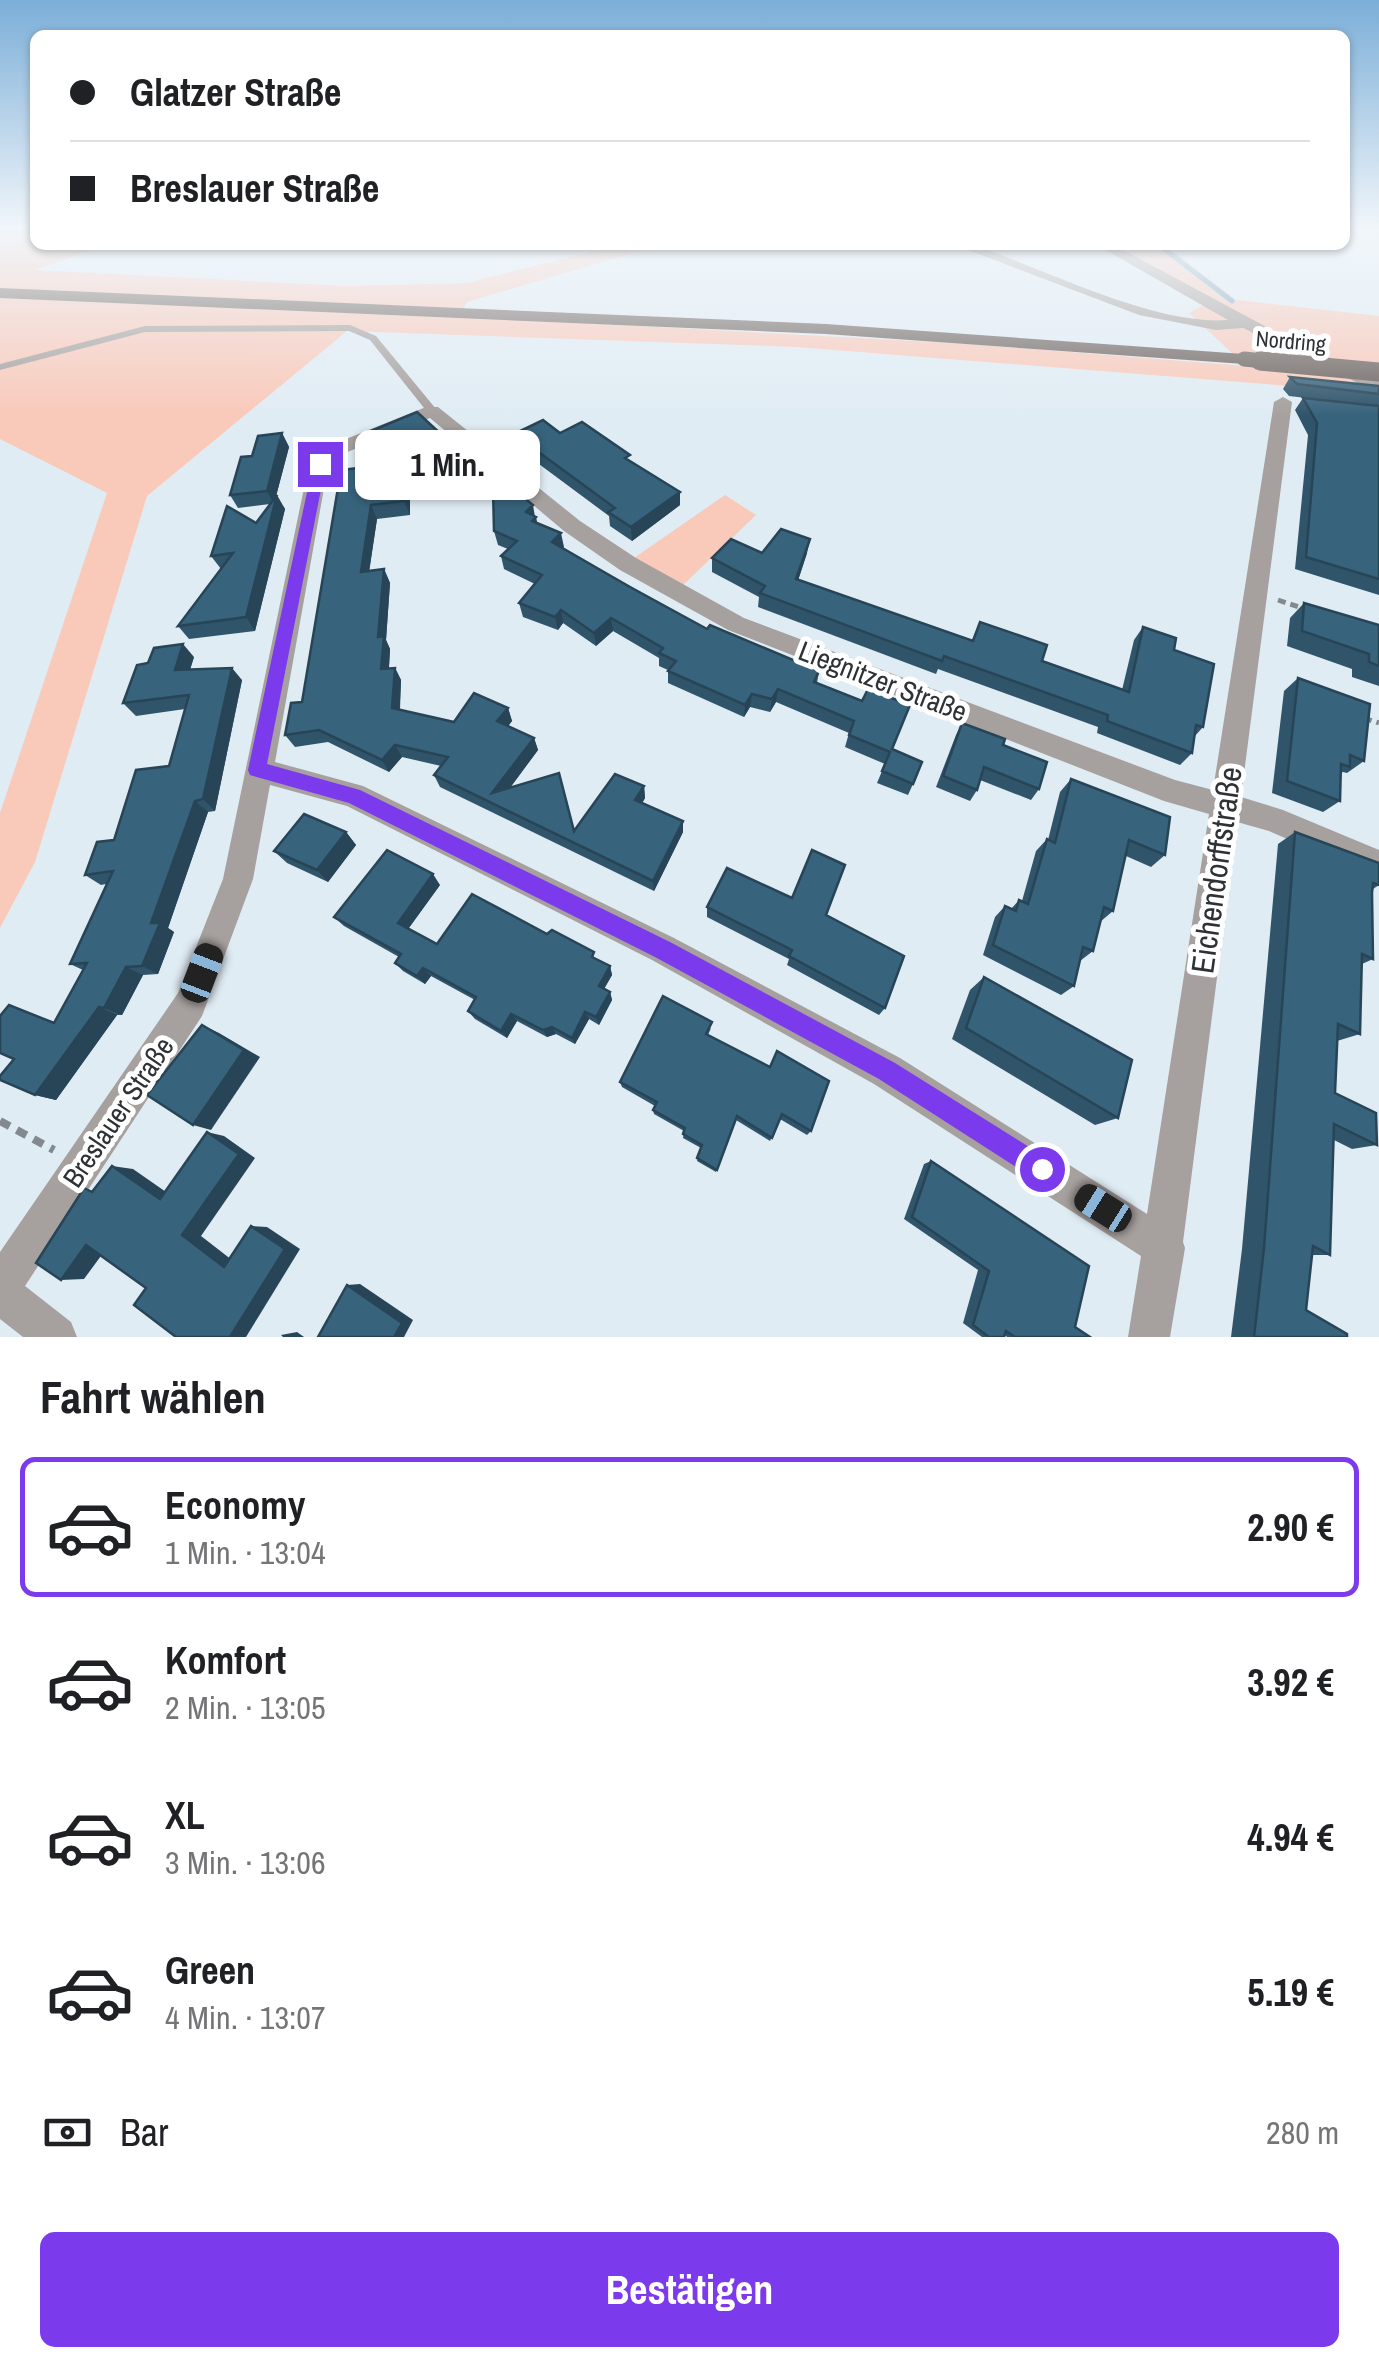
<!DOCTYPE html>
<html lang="de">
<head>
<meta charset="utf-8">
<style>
  body { margin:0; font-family:"Archivo Narrow",sans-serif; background:#f2f2f2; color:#202124; height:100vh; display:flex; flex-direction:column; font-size:38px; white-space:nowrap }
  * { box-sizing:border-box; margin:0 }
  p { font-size:32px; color:#757577 }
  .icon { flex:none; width:55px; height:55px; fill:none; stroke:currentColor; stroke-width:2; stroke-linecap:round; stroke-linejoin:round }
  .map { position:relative; height:1337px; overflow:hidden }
  .sheet { display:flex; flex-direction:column; background:#fff; flex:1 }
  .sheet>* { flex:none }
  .banner { position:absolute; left:30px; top:30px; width:1320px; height:220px; border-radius:15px; box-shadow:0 2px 8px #0004; display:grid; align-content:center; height:220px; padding:0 40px; background:#fff }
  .end { position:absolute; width:45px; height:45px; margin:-22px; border:12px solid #7c3aed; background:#fff; box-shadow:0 0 0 5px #fff }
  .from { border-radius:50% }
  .bubble { position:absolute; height:70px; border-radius:15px; background:#fff; box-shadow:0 2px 8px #0004; font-size:32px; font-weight:800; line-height:70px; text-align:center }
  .car { position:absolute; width:30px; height:60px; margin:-30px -15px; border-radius:12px; box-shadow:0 0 8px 2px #0007; background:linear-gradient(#222 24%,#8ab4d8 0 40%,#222 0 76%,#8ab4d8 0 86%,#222 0) }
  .banner b { display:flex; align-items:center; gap:35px; height:95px; font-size:38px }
  .banner b+b { border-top:2px solid #e0e0e0 }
  .banner i { width:25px; height:25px; background:#202124 }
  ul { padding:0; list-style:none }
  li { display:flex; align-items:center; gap:30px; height:140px; margin:0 20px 15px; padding:0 20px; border:5px solid transparent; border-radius:15px }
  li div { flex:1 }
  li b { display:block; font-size:38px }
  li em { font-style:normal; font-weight:800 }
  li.on { border-color:#7c3aed }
  li>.icon { width:90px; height:90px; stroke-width:1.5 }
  h2 { padding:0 40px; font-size:45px; line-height:120px }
  .pay { display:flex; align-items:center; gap:25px; height:110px; padding:0 40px; font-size:38px }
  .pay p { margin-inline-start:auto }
  .action { display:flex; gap:20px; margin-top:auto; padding:20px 40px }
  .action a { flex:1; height:115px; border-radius:15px; background:#7c3aed; color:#fff; font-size:40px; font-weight:800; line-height:115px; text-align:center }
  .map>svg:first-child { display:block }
</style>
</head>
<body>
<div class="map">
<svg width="1379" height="1337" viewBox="0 0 1379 1337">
  <rect width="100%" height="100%" fill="#e0ecf4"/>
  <!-- green -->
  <g fill="#f9c9ba">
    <polygon points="0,229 35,229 35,245 105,245 35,270 346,286 466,283 617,245 660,245 467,302 459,316 969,344 1246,366 1189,313 1205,304 1104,245 1165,245 1236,300 1379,316 1379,393 796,347 347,331 147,496 35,862 0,928 0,813 107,493 0,439"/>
    <polygon points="725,495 756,515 682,586 634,558"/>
  </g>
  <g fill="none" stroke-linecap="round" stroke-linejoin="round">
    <!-- stream -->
    <polyline stroke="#79a6c1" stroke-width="5" points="1159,245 1232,301"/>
    <!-- path-far1 -->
    <g stroke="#828a8f" stroke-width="5" stroke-dasharray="8 5" stroke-linecap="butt">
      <polyline points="1278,600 1305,609"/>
      <polyline points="1364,718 1379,723"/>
    </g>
    <!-- path -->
    <polyline stroke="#828a8f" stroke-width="8" stroke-dasharray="11 8" stroke-linecap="butt" points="0,1121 54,1150"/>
    <!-- lane -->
    <polygon fill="#a6a09e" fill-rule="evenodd" points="350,325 376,336 436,409 436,413 428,413 370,340 349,331 145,332 0,370 0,364 145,326"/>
    <!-- street -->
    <g fill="#a6a09e" fill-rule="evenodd">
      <path d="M955,245H975C1045,270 1156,326 1228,320L1097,245H1114L1296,343L1379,381V393L1243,328L1216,330L1139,315Z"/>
      <path d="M1283,397L1292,402L1241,797L1283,810L1379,850V879L1269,831L1237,822L1183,1242L1185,1248L1170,1337H1128L1141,1256L874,1084L652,960L347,806L270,785L253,879L202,1016L25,1286L71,1322L77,1337H23L0,1319V1252L178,993L223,879L309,464L331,445L426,407H438L580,521L636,558L744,618L1175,780L1213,790L1274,402ZM430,418L564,531L620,570L728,630L1164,801L1209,814L1147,1214L900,1058L674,938L363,786L275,762L328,466L345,453Z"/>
    </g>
    <!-- primary -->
    <polygon fill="#6e6460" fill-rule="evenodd" points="0,288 826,324 1244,354 1252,359 1244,364 826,334 0,298"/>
    <!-- primary-bridge-far1 -->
    <polyline stroke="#6e6460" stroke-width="15" points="1244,359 1286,363"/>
    <!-- primary-bridge -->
    <polyline stroke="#6e6460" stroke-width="19" points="1260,361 1379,372"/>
  </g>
  <!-- wall -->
  <g fill="#30556b">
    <polygon points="1290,377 1379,386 1379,595 1295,569 1308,435 1295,410 1303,398 1368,405 1289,396 1283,389"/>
    <polygon points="282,433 289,447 276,496 285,509 255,631 189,639 178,626 221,569 211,556 256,523 270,504 238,508 230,495 252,456"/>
    <polygon points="560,433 630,461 680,492 680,505 632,541 610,526 609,516 516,447 514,434"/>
    <polygon points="361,435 456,448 459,459 480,465 480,492 410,500 410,515 377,519 369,571 384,569 390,583 386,640 390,649 389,668 395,668 401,680 400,710 454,722 508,708 512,721 508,726 534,738 538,750 510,788 574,831 644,786 645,798 642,803 683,821 683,832 654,891 440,787 434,775 441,766 402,757 389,772 328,742 295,747 285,735 302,702 381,465 367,448"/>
    <polygon points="538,523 564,547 562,548 707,629 819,671 817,683 892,749 913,784 908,795 877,783 885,764 845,747 849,733 776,702 770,712 750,707 744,717 668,683 668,670 659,666 659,658 613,631 596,646 563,623 558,630 523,617 519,603 535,584 504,569 501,556 508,549 498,545 494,531"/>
    <polygon points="762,553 807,553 798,580 972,640 980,622 1042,661 1122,690 1134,640 1143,627 1174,650 1203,727 1194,737 1192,753 1180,765 1097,733 1098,727 938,669 936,674 758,607 759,597 712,572 712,558"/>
    <polygon points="1304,603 1379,625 1379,686 1352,677 1352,669 1287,646 1290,618"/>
    <polygon points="194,657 190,669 242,680 215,811 208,812 168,928 174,932 158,974 143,975 122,1015 117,1015 56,1100 35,1095 55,1022 83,970 70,964 106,884 101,885 85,875 114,840 169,766 185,709 136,716 123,703"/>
    <polygon points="1298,678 1364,761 1347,773 1343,772 1341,773 1340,801 1323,812 1272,793 1284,691"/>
    <polygon points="962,723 1003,745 1039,789 1031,800 980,780 977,790 970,801 936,787 956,735"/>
    <polygon points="1071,779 1165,855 1151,867 1126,856 1113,911 1100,922 1093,951 1080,961 1074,986 1061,995 983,955 995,917 1005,906 1011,909 1019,900 1022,901 1036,851 1047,839 1048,840 1060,792"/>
    <polygon points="346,832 356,845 328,882 287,863 274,851"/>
    <polygon points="1295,832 1379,885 1373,889 1373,959 1362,964 1360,1034 1337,1041 1335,1093 1377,1145 1352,1149 1334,1140 1330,1255 1312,1255 1306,1310 1347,1337 1231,1337 1242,1249 1278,844"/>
    <polygon points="440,885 408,929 437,944 596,959 610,966 612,975 604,989 610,992 612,1000 599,1025 589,1019 575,1044 556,1034 547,1037 517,1021 507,1038 475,1019 468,1011 475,1000 431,976 425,984 403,971 395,963 399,957 344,926 334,917"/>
    <polygon points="707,907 826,915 885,1008 879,1015 787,965 789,959 707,917"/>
    <polygon points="984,977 1118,1118 1095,1125 952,1039 970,990"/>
    <polygon points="711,1028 708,1035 811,1131 807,1135 780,1119 770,1141 736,1120 716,1172 697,1161 701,1148 683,1138 684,1131 654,1114 653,1110 655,1106 622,1087 620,1082"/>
    <polygon points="931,1161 1075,1327 1090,1337 1007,1337 1005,1335 1004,1337 982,1337 963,1323 978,1270 904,1219 924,1164"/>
  </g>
  <!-- shaded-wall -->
  <g fill="#274557">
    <polygon points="282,433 289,447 274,504 267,491"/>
    <polygon points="476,451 480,465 480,492 476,479"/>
    <polygon points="405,486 410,500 410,515 404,501"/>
    <polygon points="680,492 680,505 632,541 631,527"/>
    <polygon points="277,495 285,509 255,631 246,617"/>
    <polygon points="371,505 377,519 367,586 361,572"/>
    <polygon points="533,505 535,517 536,517 539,530 526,512"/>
    <polygon points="561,533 564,547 554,556 552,542"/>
    <polygon points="810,539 807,553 794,593 796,579"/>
    <polygon points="384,569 390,583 386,640 390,649 388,682 381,669 378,637"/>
    <polygon points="561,610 563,623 558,630 555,617"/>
    <polygon points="611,618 613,631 596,646 594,633"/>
    <polygon points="183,644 194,657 186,683 175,670"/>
    <polygon points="232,668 242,680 215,811 203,799"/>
    <polygon points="395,668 401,680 399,721 392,708"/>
    <polygon points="778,689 776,702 770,712 772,699"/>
    <polygon points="752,694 750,707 744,717 745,705"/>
    <polygon points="508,708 512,721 502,734 497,721"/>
    <polygon points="534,738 538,750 497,805 492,793"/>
    <polygon points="395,745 402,757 389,772 382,760"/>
    <polygon points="644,786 645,798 637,812 635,800"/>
    <polygon points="195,801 208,812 168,928 174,932 158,974 142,966 151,923"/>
    <polygon points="683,821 683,832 654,891 653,881"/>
    <polygon points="346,832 356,845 328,882 317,870"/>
    <polygon points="433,874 440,885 406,932 398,923"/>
    <polygon points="610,966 612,975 601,994 599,986"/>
    <polygon points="126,967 143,975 122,1015 104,1008"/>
    <polygon points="423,968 431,976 425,984 417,976"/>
    <polygon points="610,992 612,1000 599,1025 596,1017"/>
    <polygon points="99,1007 117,1015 56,1100 35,1095"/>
    <polygon points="585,1012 589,1019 575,1044 572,1038"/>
    <polygon points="511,1014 517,1021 507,1038 501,1031"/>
    <polygon points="202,1025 219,1033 260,1057 211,1130 193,1125"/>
    <polygon points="552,1027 556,1034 547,1037 543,1030"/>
    <polygon points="207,1132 224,1136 255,1158 201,1236 241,1267 224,1267 182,1235"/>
    <polygon points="112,1166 133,1169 179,1201 160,1199"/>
    <polygon points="251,1226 267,1227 300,1249 246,1337 230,1337"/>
    <polygon points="86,1245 109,1245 84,1279 61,1280"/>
    <polygon points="360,1284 413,1320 404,1337 394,1337 347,1285"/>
    <polygon points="297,1332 304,1337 283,1337 281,1335"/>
  </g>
  <!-- building -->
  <g fill="#38637c" stroke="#274557" stroke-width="2.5">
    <polygon points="1290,377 1379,386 1379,394 1297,384"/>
    <polygon points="1303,398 1379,406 1379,579 1306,557 1317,423"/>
    <polygon points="417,412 456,448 456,460 476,451 476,479 405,486 404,501 371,505 361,572 384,569 378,637 384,636 381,669 395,668 392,708 454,722 474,693 508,708 497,721 534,738 492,793 559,773 574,831 615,774 644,786 635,800 683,821 653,881 434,775 448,757 395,745 382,760 319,730 285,735 291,703 302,702 341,470 387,465 361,435"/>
    <polygon points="543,420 560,433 582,422 630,455 625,458 680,492 631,527 608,512 615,508 514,434"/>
    <polygon points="282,433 267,491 230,495 241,457 252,456 258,436"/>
    <polygon points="506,483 533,505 526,512 536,517 532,521 561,533 552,542 630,587 707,629 710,625 819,671 814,682 862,701 868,689 910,705 892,749 922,762 913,784 882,771 890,752 849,735 854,721 778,689 772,699 752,694 745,705 668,671 676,661 659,653 663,648 611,618 594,633 561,610 555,617 519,603 542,575 501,556 517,541 494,531 493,489"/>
    <polygon points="277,495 246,617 178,626 233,553 211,556 227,506 256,523"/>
    <polygon points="781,529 810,539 796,579 973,641 980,622 1047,645 1042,661 1129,692 1143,627 1176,638 1174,650 1214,664 1203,727 1196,725 1192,753 1107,721 1108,715 944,656 942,661 760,593 765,586 712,558 731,539 762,553"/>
    <polygon points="1304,603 1379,625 1379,666 1369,662 1369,654 1302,631"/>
    <polygon points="183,644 175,670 232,668 203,799 195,801 151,923 160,923 142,966 126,967 104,1008 99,1007 35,1095 0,1080 0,1076 14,1059 0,1053 0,1016 9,1005 54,1023 87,963 70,964 113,871 85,875 97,842 114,840 136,770 169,766 189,695 123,703 137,665 148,663 154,648"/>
    <polygon points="1298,678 1370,704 1364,761 1350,755 1350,767 1341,764 1340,801 1287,781"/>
    <polygon points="962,723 1005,739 1003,745 1047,762 1039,789 984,767 977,790 943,776"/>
    <polygon points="1071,779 1170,817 1165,855 1129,840 1113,911 1104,907 1093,951 1083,947 1074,986 993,945 1005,906 1016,911 1019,900 1028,904 1047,839 1055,843"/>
    <polygon points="304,814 346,832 317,870 274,851"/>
    <polygon points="1295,832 1379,863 1379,885 1373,883 1372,893 1373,959 1362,954 1360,1034 1338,1024 1335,1093 1376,1113 1377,1145 1334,1124 1330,1255 1313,1246 1306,1310 1347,1334 1347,1337 1254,1337 1264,1248"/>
    <polygon points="387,850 433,874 398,923 437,944 472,894 547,934 552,930 594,952 592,957 610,966 599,986 610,992 596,1017 585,1012 572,1038 552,1027 543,1030 511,1014 501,1031 468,1011 476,997 423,968 417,976 395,963 401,954 334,917"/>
    <polygon points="812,850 845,865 826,915 904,956 885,1008 789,956 792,950 707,907 727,868 792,898"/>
    <polygon points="984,977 1132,1060 1118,1118 966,1028"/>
    <polygon points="663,996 712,1022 706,1034 770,1067 777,1051 829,1081 811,1131 782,1114 772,1138 737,1116 717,1170 697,1158 702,1145 683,1134 685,1128 653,1110 657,1102 620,1082"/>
    <polygon points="202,1025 244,1050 193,1125 147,1095"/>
    <polygon points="207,1132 239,1154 182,1235 224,1267 251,1226 285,1249 230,1337 176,1337 134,1305 146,1288 86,1245 61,1280 36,1263 84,1188 92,1192 112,1166 160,1199"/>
    <polygon points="931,1161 1089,1266 1075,1327 1090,1337 1015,1337 1006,1331 1004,1337 989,1337 973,1325 989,1271 912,1217"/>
    <polygon points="347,1285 402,1323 394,1337 318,1337"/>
  </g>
  <!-- sky -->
  <linearGradient id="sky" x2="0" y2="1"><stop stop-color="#7baed8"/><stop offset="0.55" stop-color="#f1f6fa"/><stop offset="1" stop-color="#f1f6fa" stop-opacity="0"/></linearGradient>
  <rect width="1379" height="416" fill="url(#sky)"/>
  <!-- route -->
  <polygon fill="#7c3aed" points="320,460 326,464 267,764 360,790 670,942 895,1063 1050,1160 1054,1169 1050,1178 1042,1182 1033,1178 879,1079 655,957 349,803 250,775 248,770 313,464"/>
  <g text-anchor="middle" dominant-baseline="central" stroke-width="10" stroke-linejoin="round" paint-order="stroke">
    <!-- far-street labels -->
    <g font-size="22" fill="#2e3235" stroke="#fff">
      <text transform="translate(1291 341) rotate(5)">Nordring</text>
    </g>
    <!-- street labels -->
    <g font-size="28" fill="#2e3235" stroke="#fff">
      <text transform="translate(883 681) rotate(21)">Liegnitzer Straße</text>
      <text transform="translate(118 1112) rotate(-56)">Breslauer Straße</text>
    </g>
    <!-- near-street labels -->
    <g font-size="32" fill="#2e3235" stroke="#fff">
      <text transform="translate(1216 870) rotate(-82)">Eichendorffstraße</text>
    </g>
  </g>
</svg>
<i class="end from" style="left:1042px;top:1169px"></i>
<i class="end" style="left:320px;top:464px"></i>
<div class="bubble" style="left:355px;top:430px;width:185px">1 Min.</div>
<i class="car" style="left:202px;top:973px;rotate:21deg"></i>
<i class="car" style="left:1103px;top:1208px;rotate:302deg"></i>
<div class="banner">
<b><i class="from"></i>Glatzer Straße</b>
<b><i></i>Breslauer Straße</b>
</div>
</div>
<section class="sheet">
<h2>Fahrt wählen</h2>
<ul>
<li class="on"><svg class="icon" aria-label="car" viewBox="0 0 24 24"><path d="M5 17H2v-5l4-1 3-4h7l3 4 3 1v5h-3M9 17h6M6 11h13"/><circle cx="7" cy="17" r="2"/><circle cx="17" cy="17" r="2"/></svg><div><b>Economy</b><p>1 Min. · 13:04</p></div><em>2.90 €</em></li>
<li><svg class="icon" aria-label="car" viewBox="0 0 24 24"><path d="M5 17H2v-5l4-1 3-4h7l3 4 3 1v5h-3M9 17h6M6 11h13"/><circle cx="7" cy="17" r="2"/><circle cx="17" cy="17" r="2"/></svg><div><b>Komfort</b><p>2 Min. · 13:05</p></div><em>3.92 €</em></li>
<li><svg class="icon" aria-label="car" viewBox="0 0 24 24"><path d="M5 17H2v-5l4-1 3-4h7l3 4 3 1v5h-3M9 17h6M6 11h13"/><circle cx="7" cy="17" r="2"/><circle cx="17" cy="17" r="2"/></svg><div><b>XL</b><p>3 Min. · 13:06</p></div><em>4.94 €</em></li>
<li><svg class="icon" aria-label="car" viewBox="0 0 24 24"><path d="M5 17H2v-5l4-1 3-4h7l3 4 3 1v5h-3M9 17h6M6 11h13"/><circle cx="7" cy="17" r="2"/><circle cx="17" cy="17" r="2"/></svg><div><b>Green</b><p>4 Min. · 13:07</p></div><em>5.19 €</em></li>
</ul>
<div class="pay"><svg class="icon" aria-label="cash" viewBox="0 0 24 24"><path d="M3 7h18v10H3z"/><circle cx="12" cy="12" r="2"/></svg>Bar<p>280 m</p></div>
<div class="action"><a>Bestätigen</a></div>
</section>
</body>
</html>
